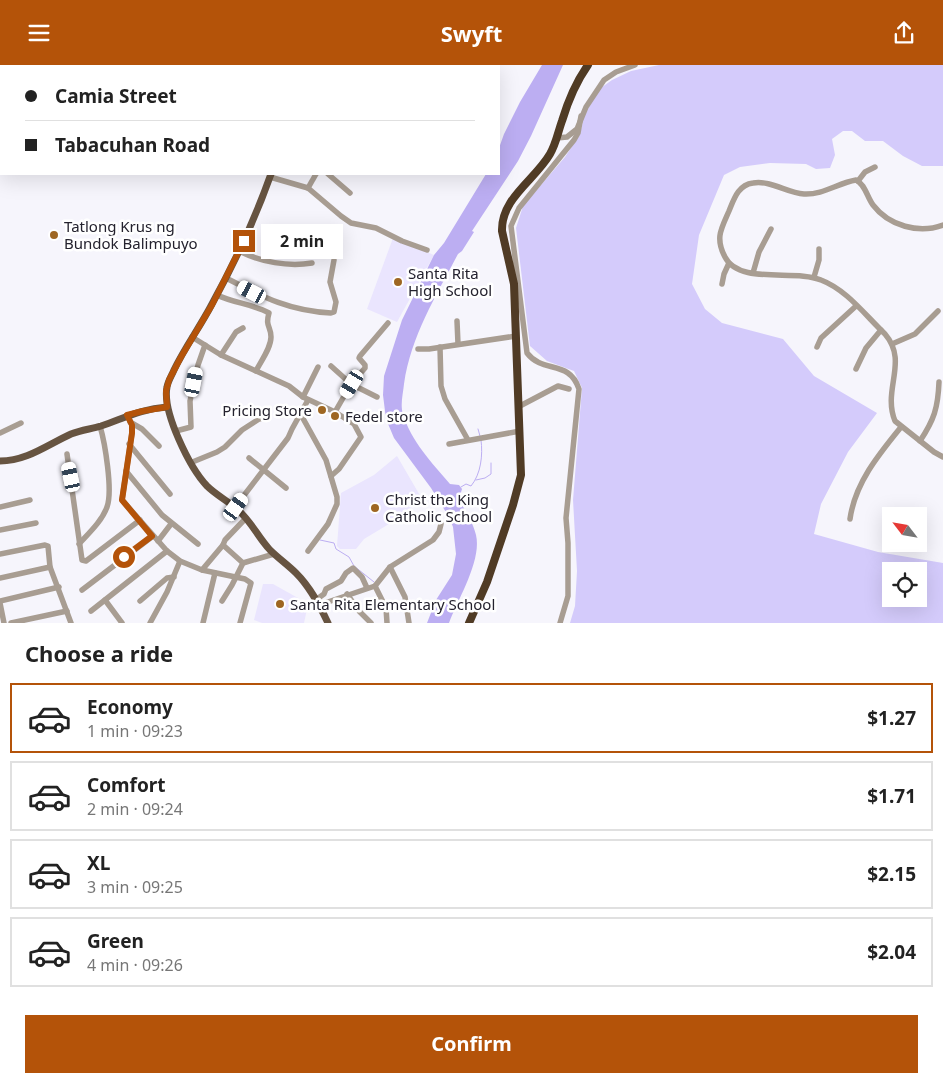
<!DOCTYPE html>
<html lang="en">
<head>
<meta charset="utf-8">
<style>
  body { margin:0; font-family:"Noto Sans",sans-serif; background:#f6f6f6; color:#222; height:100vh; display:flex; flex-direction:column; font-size:19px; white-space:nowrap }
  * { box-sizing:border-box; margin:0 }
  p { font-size:16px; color:#767676 }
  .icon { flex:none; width:28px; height:28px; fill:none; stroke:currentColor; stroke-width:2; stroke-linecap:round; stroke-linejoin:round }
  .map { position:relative; height:558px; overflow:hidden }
  .sheet { display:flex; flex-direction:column; background:#fff; flex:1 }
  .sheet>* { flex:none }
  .guide { position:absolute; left:0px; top:0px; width:500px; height:110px; box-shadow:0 5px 20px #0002; display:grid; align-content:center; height:110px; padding:0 25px; background:#fff }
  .needle { width:32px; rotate:301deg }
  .controls { position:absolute; left:882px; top:442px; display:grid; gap:10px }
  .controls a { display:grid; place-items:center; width:45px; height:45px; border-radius:0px; background:#fff; box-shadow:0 5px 20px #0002; font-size:25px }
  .end { position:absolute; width:22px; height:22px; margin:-11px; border:6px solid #b45309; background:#fff; box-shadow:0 0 0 2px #fff }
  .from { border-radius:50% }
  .bubble { position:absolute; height:35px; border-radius:0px; background:#fff; box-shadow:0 5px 20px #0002; font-size:16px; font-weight:700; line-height:35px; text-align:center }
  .car { position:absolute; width:15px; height:30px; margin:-15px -8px; border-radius:6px; box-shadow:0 0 4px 1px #0007; background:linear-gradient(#fff 24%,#345 0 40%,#fff 0 76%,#345 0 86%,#fff 0) }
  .guide b { display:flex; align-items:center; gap:18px; height:48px; font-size:19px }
  .guide b+b { border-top:1px solid #e0e0e0 }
  .guide i { width:12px; height:12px; background:#222 }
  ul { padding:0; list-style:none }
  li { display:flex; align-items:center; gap:15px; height:70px; margin:0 10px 8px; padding:0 15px; border:2px solid #e0e0e0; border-radius:0px }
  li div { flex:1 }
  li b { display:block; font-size:19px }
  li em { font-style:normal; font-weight:700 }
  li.on { border-color:#b45309 }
  li>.icon { width:45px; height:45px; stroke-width:1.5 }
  h2 { padding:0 25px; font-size:22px; line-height:60px }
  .action { display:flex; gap:10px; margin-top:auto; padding:10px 25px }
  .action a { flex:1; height:58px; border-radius:0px; background:#b45309; color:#fff; font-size:20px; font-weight:700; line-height:58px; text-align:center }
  header { display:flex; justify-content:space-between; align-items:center; height:65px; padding:0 25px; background:#b45309; color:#fff; font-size:22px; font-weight:700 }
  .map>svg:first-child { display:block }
</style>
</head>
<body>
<header><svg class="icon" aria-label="menu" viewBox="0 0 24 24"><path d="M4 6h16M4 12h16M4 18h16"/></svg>Swyft<svg class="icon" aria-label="share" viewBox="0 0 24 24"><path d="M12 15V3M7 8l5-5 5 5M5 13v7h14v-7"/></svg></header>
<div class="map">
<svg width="943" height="558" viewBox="0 0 943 558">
  <rect width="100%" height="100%" fill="#f6f5fc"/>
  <!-- built -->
  <g fill="#eae5fe">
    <polygon points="393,173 434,190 397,257 367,244"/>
    <polygon points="397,391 422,434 399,453 364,474 356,484 340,484 337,481 341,428 374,410"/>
    <polygon points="263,519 273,519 298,533 307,544 304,558 262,558 254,555"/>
  </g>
  <!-- green -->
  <path fill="#d4cbfb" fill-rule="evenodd" d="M659,0H943V101H922L903,91L883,76H865L852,66H843L832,74L835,90L830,103L816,104L806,99L770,98L740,102L724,110L699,170L692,219L705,244L722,258L783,274L814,311L877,348L848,387L821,439L814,469L878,487L943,498V558H570L575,541L577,506L573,435L582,323L574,306L547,296L530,281L516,163L523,141L565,92L580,69L584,51L598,25L612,15L631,6ZM891,506H919V534H891Z"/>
  <!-- water -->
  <path fill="#bcaef2" d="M542,0H563L531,71L518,96L472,166L474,167L462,186L458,189C436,231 411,271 404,319C403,329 400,340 403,349C411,376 432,398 450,419L459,420L462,424L459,434C465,446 473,457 476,470C482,495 458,534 449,558H427L436,535L452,510L456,489L453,462L449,452L431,423L394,373L386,354L383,330L384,311L402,255L434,190L444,178L486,109H499V83L504,69L520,37Z"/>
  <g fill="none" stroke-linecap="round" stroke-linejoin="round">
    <!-- stream -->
    <g stroke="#bcaef2" stroke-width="1">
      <polyline points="478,364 480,371"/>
      <polyline points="476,415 485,413 491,409 491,398"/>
      <path d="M461,422L466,419L471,421C481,409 483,390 481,375"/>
      <polyline points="320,475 334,478 336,484 349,492 354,501 374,517"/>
    </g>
    <!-- minor -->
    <g stroke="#a89d92" stroke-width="5.5">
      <polyline points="279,0 279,1"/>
      <polyline points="346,0 347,1"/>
      <polyline points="412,0 413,1"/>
      <polyline points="557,73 567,72 577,64 586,42 604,15 616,7 635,0"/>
      <polyline points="328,109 350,128"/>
      <polyline points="270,112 308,123 341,151 351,158 376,163 402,176 427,185"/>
      <polyline points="858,116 865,107 875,102"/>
      <polyline points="308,123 316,109"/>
      <path d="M943,160C919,169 889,161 873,140C867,132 865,119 856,115C838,118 823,130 804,129C787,128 771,115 753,118C738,120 734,134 729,146C721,164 715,173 725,192C739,220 795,204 821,215C847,225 865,250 885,269C909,297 882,324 895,356L934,387L943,392"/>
      <path d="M239,186C261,197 288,202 312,198"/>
      <polyline points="753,208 759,187 771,164"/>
      <polyline points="814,212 819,195 819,184"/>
      <path d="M226,213C263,232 289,246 331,248L334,247L336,237L330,217L334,195"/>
      <polyline points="722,219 724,209 729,198"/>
      <path d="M217,230C233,238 253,239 269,248C265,262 271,261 271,272C271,283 261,296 256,306"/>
      <polyline points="457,256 458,279"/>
      <polyline points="192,272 221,290 289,321 303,332 335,347 354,359 361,372 339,404 331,411"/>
      <polyline points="892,279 915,269 938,246"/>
      <polyline points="440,282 441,321 445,334 468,375"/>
      <polyline points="817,282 821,273 856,241"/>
      <polyline points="418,284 429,284 516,271"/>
      <polyline points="221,290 236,267 243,263"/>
      <polyline points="331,301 351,319 377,332"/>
      <polyline points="856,304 866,283 881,265"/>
      <polyline points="303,332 318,302"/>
      <polyline points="518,342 558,321 569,324"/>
      <polyline points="335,347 351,319 365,303 365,300 359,293 360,291 388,258"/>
      <polyline points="300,348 326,395 337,432 337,439 328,459 308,486"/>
      <polyline points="127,350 132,360 132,368 122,435 167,486 180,496 202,505 245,514 251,518 240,558"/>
      <polyline points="130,357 142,364 159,381"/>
      <polyline points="176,366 191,362 190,336 198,300 205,280"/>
      <polyline points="0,368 21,358"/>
      <path d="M920,376C934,355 938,343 939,317"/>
      <polyline points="129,379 170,429"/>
      <polyline points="449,379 520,366"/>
      <polyline points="67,389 82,495 86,496 140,455"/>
      <polyline points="249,393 286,423"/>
      <polyline points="190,398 217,387 225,382 242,365 259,354 269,351"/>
      <polyline points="126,406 162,450 198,479"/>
      <polyline points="0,442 30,435"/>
      <polyline points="235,442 288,373 292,364 308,335"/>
      <path d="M850,454C855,418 879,389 901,362"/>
      <polyline points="0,465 36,458"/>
      <polyline points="158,476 171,459"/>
      <path d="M79,479C89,468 102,456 107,442C113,426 105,378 100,361"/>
      <polyline points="223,480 225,475 246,453"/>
      <polyline points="0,489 45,480 48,481 50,502 71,558"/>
      <polyline points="390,502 405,532 409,558"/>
      <polyline points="202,505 223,480 243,498"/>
      <polyline points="0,513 50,502"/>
      <polyline points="375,521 386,543 387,558"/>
      <polyline points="82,525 153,471"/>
      <polyline points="347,529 359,546 371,558"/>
      <polyline points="317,534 324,529 326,524 341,516 346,508 353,503 362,512 367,523"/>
      <polyline points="105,535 122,558"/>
      <polyline points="0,536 59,522"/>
      <polyline points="140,536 167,513 174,512"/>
      <polyline points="222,536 232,520 243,498 274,489"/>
      <polyline points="0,538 4,558"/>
      <polyline points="319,540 375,521 390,502 433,475 439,467 441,459"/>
      <polyline points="91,546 167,486"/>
      <polyline points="11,558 67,546"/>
      <polyline points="150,558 167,527 180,496"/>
      <polyline points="203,558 215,508"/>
      <path d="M560,558L568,531V478L566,453L579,324C569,294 543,309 527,288L511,161L519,143L574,75L578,68L581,51"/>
    </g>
    <!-- major -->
    <g stroke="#675441" stroke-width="7">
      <polyline points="485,1 486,0"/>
      <path d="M271,109C255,154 235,197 212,239C200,262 185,282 174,305C172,310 168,316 167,322C162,347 190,403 207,421C216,430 228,436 237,444C251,456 258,472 270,485C278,493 288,500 296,508C310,522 319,539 328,558"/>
      <path d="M0,396C27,396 47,380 71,369C81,365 91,364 101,361C125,353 140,344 167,342"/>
    </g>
    <!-- highway -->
    <path stroke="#503b25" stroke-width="8" d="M469,558L487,517L513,440L521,410L514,219L502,166C501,133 535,115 550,89C556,79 558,67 562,56C568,36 576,17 588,0"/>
  </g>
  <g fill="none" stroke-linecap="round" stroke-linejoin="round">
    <!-- route -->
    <polyline stroke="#b45309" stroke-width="6" points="124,492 152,471 122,435 132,368 132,360 127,350 143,346 167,342 166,326 169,315 181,292 212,240 244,176"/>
  </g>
  <!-- markers -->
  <g fill="#9e6622" stroke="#fff" stroke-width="2">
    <circle cx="54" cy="170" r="5"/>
    <circle cx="398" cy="217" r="5"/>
    <circle cx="322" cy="345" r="5"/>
    <circle cx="335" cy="351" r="5"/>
    <circle cx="375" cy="443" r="5"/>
    <circle cx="280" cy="539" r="5"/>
  </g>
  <g text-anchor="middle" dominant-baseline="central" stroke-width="5" stroke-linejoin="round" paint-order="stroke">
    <!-- poi labels -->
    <g font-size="15" fill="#24222e" stroke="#fff" text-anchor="start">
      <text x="64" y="161">Tatlong Krus ng<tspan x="64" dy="17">Bundok Balimpuyo</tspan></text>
      <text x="408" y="208">Santa Rita<tspan x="408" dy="17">High School</tspan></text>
      <text x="312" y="345" text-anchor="end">Pricing Store</text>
      <text x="345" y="351">Fedel store</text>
      <text x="385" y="434">Christ the King<tspan x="385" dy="17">Catholic School</tspan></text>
      <text x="290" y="539">Santa Rita Elementary School</text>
    </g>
  </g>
</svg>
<div class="controls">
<a><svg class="needle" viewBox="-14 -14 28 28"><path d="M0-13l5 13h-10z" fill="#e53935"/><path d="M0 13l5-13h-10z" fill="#767676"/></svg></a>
<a><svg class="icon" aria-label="locate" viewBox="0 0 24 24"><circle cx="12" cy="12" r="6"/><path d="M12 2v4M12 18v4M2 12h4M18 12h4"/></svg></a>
</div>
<i class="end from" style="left:124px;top:492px"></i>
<i class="end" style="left:244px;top:176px"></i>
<div class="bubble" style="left:261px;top:159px;width:82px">2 min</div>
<i class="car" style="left:252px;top:227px;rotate:297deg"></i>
<i class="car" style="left:194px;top:317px;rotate:11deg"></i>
<i class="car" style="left:352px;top:319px;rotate:211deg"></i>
<i class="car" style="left:71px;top:412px;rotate:348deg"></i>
<i class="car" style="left:236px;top:442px;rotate:36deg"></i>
<div class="guide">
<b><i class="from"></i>Camia Street</b>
<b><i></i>Tabacuhan Road</b>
</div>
</div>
<section class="sheet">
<h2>Choose a ride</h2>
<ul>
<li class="on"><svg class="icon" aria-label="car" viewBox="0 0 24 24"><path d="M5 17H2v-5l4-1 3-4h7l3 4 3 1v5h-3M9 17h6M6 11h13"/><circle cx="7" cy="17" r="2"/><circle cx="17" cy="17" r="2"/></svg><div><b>Economy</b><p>1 min · 09:23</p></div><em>$1.27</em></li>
<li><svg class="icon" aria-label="car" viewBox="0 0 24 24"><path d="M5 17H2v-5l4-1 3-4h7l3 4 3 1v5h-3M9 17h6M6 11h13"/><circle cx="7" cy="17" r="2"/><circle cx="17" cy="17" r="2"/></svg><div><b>Comfort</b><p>2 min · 09:24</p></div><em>$1.71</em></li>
<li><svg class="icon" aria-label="car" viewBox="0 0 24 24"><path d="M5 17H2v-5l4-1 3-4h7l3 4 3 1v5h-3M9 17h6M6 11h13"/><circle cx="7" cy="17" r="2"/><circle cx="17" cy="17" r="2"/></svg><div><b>XL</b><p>3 min · 09:25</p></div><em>$2.15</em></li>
<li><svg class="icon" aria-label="car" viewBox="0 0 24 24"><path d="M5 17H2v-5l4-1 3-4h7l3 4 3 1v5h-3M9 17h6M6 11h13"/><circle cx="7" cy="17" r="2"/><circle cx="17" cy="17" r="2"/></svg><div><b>Green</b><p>4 min · 09:26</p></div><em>$2.04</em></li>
</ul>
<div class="action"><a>Confirm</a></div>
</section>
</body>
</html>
